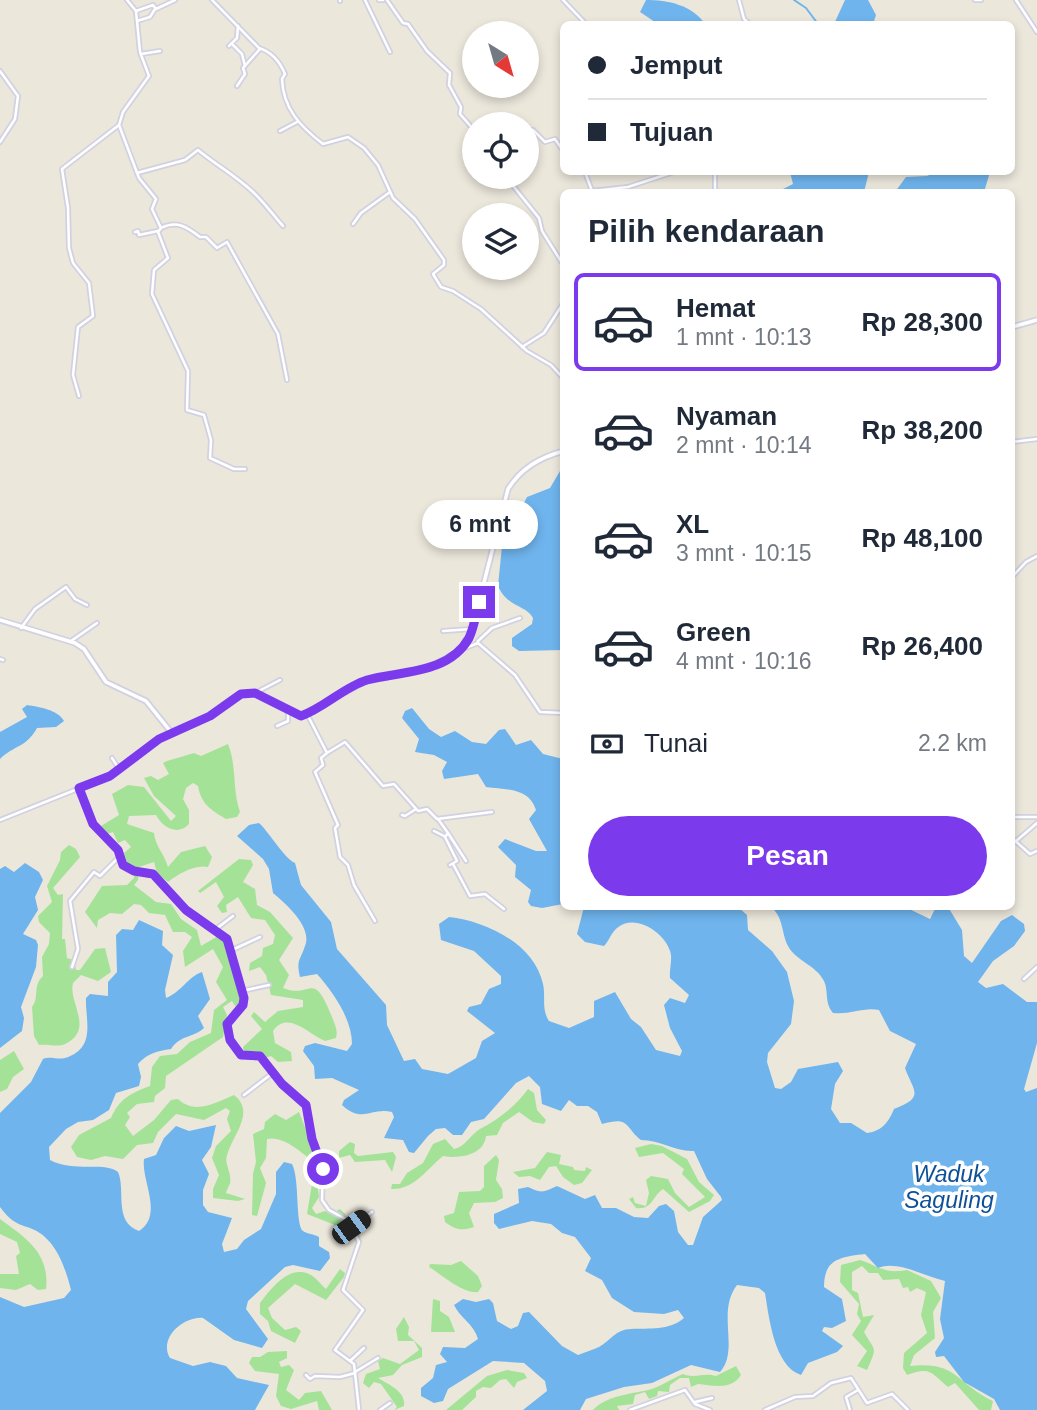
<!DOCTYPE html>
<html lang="id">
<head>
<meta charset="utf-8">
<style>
  body { margin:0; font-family:Arial,sans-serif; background:#f6f6f7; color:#1f2937; height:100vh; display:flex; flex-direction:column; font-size:26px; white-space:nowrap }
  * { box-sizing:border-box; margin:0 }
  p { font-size:23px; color:#747a83 }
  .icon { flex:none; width:38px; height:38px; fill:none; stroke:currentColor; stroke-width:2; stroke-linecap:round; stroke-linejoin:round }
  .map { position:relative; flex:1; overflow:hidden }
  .panel { position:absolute; left:560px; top:189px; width:455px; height:721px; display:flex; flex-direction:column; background:#fff; border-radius:10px; box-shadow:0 4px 10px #0003 }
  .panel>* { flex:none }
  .banner { position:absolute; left:560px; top:21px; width:455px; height:154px; border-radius:10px; box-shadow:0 4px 10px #0003; display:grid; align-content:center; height:154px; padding:0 28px; background:#fff }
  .needle { width:46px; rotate:143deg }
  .tools { position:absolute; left:462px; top:21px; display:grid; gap:14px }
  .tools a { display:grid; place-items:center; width:77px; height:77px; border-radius:50%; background:#fff; box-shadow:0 4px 10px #0003; font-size:35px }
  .end { position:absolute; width:32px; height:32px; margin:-16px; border:9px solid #7c3aed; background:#fff; box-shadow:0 0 0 4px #fff }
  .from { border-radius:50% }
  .bubble { position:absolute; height:49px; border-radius:24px; background:#fff; box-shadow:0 4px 10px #0003; font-size:23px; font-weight:800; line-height:49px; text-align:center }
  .car { position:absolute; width:21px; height:42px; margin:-21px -10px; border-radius:9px; box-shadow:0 0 5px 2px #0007; background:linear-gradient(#222 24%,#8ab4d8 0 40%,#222 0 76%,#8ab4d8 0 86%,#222 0) }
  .banner b { display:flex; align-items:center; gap:24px; height:66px; font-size:26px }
  .banner b+b { border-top:2px solid #e0e1e3 }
  .banner i { width:18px; height:18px; background:#1f2937 }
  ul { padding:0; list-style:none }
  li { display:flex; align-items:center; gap:21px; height:98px; margin:0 14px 10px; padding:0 14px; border:4px solid transparent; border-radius:10px }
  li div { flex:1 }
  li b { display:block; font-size:26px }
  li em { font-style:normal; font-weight:800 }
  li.on { border-color:#7c3aed }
  li>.icon { width:63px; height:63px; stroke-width:1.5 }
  h2 { padding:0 28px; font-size:32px; line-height:84px }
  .pay { display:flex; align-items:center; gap:18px; height:77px; padding:0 28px; font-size:26px }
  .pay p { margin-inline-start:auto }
  .primary-button { display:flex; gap:14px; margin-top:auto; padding:14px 28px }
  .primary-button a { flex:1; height:80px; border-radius:42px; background:#7c3aed; color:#fff; font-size:28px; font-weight:800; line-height:80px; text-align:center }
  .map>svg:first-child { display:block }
</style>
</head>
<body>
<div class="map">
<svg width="1037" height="1410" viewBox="0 0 1037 1410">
  <rect width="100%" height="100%" fill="#ece7db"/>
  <!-- green -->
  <g fill="#a4e298">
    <path d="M228,744C237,766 232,789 240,812L237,817L226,819C211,810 201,804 198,786L193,783L186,788L183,799L189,810V824C178,836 163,828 156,815L129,816L127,824L154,833C155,846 164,853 168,867L181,852L205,846L212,857L208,867C195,864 178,874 168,882L157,873L154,862L139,867L138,880L134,885L156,902L171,904L181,919L197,930L201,946L220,935C233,951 241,987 241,1004L235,1006L232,1001L223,1007L227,1015L223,1037L166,1076L165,1088L155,1096L154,1102L137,1104L127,1113L130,1117L125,1125L133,1136L154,1120L171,1100L178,1099C195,1115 215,1103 234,1095C256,1112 233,1134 227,1155C224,1164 232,1173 230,1183C229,1186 227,1189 226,1193L245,1199L238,1201L213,1198V1189L219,1175L212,1158L216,1146L231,1131L227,1119L230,1111L226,1108L204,1120L176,1114L158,1132L153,1143L137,1145L123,1159L105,1156L91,1160L77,1157L71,1147L79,1135L111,1118C119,1099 131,1093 150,1086L152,1067L160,1056L177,1054L190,1042L211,1033L214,1010L227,1000L216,982L223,967L213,949L185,967L183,951L192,937L185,932H173L165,915L149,913L141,905L134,904L122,914L110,913L98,920L97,928L85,912L102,886L127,885L134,878V868L127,862L124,853L131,847L125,840L118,843L113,832L107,834L101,826L119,815L112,794L128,785L144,787L171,821L176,816L154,796L144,778L151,776L158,780L169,774L163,763L167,761L194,753L201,756Z"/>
    <path d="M69,845L76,849L80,857L53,888L58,895L63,894L62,939H65L67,958L74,960L76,970H80L95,949L105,948L111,972L98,981L81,975L73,983C68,1002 94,1028 67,1043C60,1048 47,1044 39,1045L34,1036L32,1007C40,997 32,986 43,976L42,957L49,944L50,933L39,922L38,916L52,902L47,886L60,860L61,852Z"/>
    <path d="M239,859L251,860L253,865L243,882L255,889L257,905L270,912L293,938L279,960L289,975L283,988C312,1000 312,967 332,1017C335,1025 338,1030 336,1038L325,1041C308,1034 288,1010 273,1031L275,1043L291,1052L292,1061L278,1062L271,1056L265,1058L261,1054L244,1053L243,1047L262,1029L251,1016L254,1012L265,1022L278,1011L303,1007V1000L271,995L266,975L260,967L249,971L250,963L262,956L263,948L273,944L275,935L265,920L251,918L238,897L226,905L227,912L222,913L217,906L224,897L216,882L200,893L198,891Z"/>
    <polygon points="14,1051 24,1069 13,1077 7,1089 0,1092 0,1060"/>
    <path d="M528,1089L534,1093L537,1110L546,1120L544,1124L533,1122L519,1112L503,1123L497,1135L486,1136C484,1155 460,1159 443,1156C427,1169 414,1190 391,1189L392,1184H400L407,1173L423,1163L433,1144L445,1139L454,1149C465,1147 470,1135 480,1129C498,1120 516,1106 528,1089Z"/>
    <path d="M299,1112L321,1168L317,1181L319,1197L312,1208L316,1214L325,1211L331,1214L340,1209L346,1215L342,1218L344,1223L338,1227L340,1241L337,1242L333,1236L335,1225L307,1214L314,1172L313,1162C302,1152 282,1135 267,1139L266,1158L260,1168L266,1183L257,1216L252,1215L253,1174L256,1162L253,1134L264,1129L265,1122L275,1114L286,1120Z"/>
    <polygon points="350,1142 355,1144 354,1153 358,1156 393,1152 396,1157 392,1172 385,1160 355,1162 350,1155 339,1158 339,1151"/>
    <path d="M651,1144L662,1146L687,1159L699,1182L714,1195L710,1201L689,1212L663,1189C652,1196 653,1210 636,1208L629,1199L633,1197L635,1203L646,1206L649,1193L646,1180L651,1176L668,1179L675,1193L689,1207L705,1197L682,1174L684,1169L663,1153L639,1157L635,1148Z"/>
    <polygon points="547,1152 561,1155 559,1164 573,1167 574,1170 585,1171 586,1167 592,1170 582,1183 574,1185 563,1177 556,1166 549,1167 540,1180 530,1176 519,1177 513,1172 535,1168"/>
    <path d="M496,1155L499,1160L496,1180L502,1189L503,1198L495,1202L474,1203L469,1213L474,1227C461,1231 456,1230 445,1222L444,1216L454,1213L459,1192L480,1191L484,1187V1166Z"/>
    <path d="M0,1219C26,1238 50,1253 46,1289L38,1290L30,1284L16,1290L0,1288V1274H19L16,1256L20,1253L17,1242L0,1234Z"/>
    <path d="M860,1260C880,1267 885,1274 907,1270L931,1281L941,1298L933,1312L935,1338L914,1355L910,1366C958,1361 955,1383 993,1401L991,1410H979L955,1383L948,1387C931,1373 931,1366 907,1375L903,1368L904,1353L927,1333L921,1315L926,1292L917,1288L910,1292L908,1287L903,1288L899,1279L883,1280L878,1273H869L862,1266L852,1272V1290L858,1293L863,1317L874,1315L864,1332C875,1352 878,1345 867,1370L857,1366L867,1351L852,1335L861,1321L857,1314L859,1304L840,1282L841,1265Z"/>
    <path d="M461,1261L478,1276L482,1286L478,1292C462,1294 440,1273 429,1267L430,1264L451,1265Z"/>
    <path d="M340,1269L345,1273L344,1277L326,1300L295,1284L268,1308L272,1318L285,1330L296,1327L301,1331L295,1343L271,1331L268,1321L260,1314V1303C271,1289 288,1265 309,1274C316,1277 320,1284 326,1289Z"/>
    <polygon points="433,1299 440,1301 440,1311 449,1317 455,1332 431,1332"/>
    <path d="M404,1317L409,1327L408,1335L422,1348V1357L402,1365L393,1375L378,1378C389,1385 406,1391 404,1406L394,1410L397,1407L381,1384L374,1382L369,1388L363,1383L366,1374L380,1369L378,1361L383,1358L400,1364L419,1350L414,1341H398L396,1329Z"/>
    <polygon points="287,1351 287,1358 279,1362 281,1367 289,1365 294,1370 286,1390 299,1400 305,1393 321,1391 332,1410 319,1410 317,1401 291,1409 281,1406 276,1396 279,1374 255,1371 249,1363 252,1357 260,1357 268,1352"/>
    <path d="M736,1366L741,1375C731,1391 712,1385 698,1384L691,1387L689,1378H680L670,1385L669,1392L658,1391L657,1396L649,1399L645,1392L635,1395L633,1404L617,1406L619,1410H593C606,1396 630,1394 648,1390C660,1387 671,1379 683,1374C695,1379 704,1372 716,1376Z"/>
    <polygon points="507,1370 524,1373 527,1378 517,1382 514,1388 506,1379 500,1380 491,1388 483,1387 476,1391 476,1397 462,1410 446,1410 487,1376"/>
  </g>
  <!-- water -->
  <g fill="#6fb4ed">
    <path d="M646,0C668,0 692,5 705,24H658L640,12Z"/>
    <polygon points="845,0 868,0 876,15 873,24 834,24"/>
    <polygon points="790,172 869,172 864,192 777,192 793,184"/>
    <polygon points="937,172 990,172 984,192 895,192 906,177 927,176"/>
    <path d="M563,466V650L519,651L512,646V638L532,624L533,618C526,605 508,608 498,586L502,546L527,497L550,488Z"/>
    <path d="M27,705C40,707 58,710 64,721L56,727L37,728C26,748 14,745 0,759V732L27,717L22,709Z"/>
    <path d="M412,708L429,729L441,737L455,731L472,742L486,744L499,730L505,729L516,745L531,740L543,754L563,759V904L542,908L531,906L528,902L531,890L515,877L516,865L498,847L505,839L536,851H547L529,819L536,810C529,787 506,790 486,787L478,774L444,779L442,771L447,762L434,755L415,752L419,739L402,718L405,711Z"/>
    <path d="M259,823C270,833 283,857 295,863L301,885L331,922L337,949L386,1005L387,1025L404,1061L415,1059L422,1069L448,1074L476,1058L482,1041L495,1033L467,1011L469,1007L481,1004L489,989L501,984V976L474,951L441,940L439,924L449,917C485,921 534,943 543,984C546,997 541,1009 549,1021L569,1028L594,1017V1001L615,992L631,1019L641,1027L656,1050L680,1056L682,1051L670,1028L664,1005L670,998L685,1003L689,995L670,978C669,969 673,959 670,951C664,932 635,913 617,928C611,933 609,941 604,946L585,942L577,934L584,907H738L747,915L748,930L772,951L787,972L794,1001L791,1024L768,1053L767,1062L775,1088L781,1089L791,1082L798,1069L838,1062L843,1071L835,1084L831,1109L840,1123H851L867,1133C883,1131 889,1121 894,1109C926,1097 913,1091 905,1068L916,1044L890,1031L879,1010C863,1007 850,1015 833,1013C824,1003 829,992 824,981C816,965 796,961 788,946C781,932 784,918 771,907H905L930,919L936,907H948L962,930L964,956L972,963L1001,921L1012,915L1024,924L1025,931L1014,946L993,961L978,982L986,988L1003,984L1027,1002H1037V1043L1024,1089L1026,1092L1037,1088V1410H1000L994,1399L964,1382L944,1356L936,1357L935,1352L944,1338L940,1319L945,1281C924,1276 897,1260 878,1268L865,1254C840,1257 824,1259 824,1287L842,1299L846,1321L832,1328L824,1327L822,1331L843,1346L837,1352L808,1363L801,1375C774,1366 769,1317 765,1293L759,1288L737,1285C716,1312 740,1350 720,1372L691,1365L652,1383L624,1387L586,1399L580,1410H523L547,1391L545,1381L524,1363L493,1361L448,1389L443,1401L434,1403L421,1396V1388L433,1378L436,1365L447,1362L440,1354L443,1347L465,1348L478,1339C474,1324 460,1318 454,1305L463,1299L476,1302L489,1299L493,1303L497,1321L511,1329L518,1326L523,1313L529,1312L562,1346L578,1355C585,1352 593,1350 599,1347C610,1341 616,1329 631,1329C649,1328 669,1331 684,1318L678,1310L664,1314L634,1312L612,1298L602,1280L585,1271L591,1258L575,1237L562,1233L551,1224L532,1221L499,1229L494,1223V1214L519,1203L518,1189L528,1187C543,1194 543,1192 557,1186L585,1199L595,1195L602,1208H616L634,1217L648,1218L659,1206L666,1204L674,1211L678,1232L688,1245H693L703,1217L722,1200L721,1197L707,1179L694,1151C675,1152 661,1140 641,1140C624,1126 630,1116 602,1124L597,1112L588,1106H577L569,1100L561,1111L542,1104L540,1087L529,1076L516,1083L484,1119L471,1122L462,1135H453L445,1128L436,1129L428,1136L414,1153L409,1152L403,1140L384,1138L394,1117L392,1112C371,1107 362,1124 342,1105L344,1100L359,1090L332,1078L315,1079L314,1066L303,1051L305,1046L315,1043L347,1051L352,1044C352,1019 333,992 317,974L300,977C296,960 300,961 305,946C313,927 285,903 273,893L269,869L263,859L237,836L249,825Z"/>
    <polygon points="25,863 39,872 43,880 35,897 38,910 23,934 36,940 38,945 36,967 21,1007 24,1018 22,1031 0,1048 0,869 5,866 14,872"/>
    <path d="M139,920L163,931L162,945L173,955L165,990L166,998C180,993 189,976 202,972L210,999L198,1016L204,1028C193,1038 180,1035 171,1049C157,1051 148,1053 138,1064L141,1077L139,1086L116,1093L109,1110L93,1120L78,1122L66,1129L49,1147L50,1160C75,1173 104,1161 118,1172C126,1190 113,1222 139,1231C164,1215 141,1181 144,1159L156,1155L164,1138L176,1126L189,1131L216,1125L211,1147L202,1160L209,1174L203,1190V1205L208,1212L232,1218L222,1244L224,1252L237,1249L244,1240L261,1229L276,1194V1172L284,1162L292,1164C300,1179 295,1225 303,1231C307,1234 314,1234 319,1237V1246L329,1252L330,1258L320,1271L293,1265L285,1267L248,1301L246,1309L268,1339L262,1348L234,1340L203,1318C184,1316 158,1338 170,1358L193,1366L210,1362L226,1366L237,1378L269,1385L255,1410H0V1297L24,1307L64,1298L71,1290C65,1266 55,1237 30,1228C14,1223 10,1220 0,1207V1113L31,1082L43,1059C51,1056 57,1060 65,1058C97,1048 85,1020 86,998L90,994L108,996V982L117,972L116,935L122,929L133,930Z"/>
  </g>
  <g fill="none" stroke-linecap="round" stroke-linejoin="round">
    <!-- stream -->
    <polyline stroke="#6fb4ed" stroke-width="2" points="794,0 806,8 818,24"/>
    <defs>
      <g id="street">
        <polyline points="127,0 136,11 153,5 156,9 175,0"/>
        <path d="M212,0L259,48C272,52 280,62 285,74L282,79C283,109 301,127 323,144L348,137L364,148L378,165L393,198L415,219L444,260V265L433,274L441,287L453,291L481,309L527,351L551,365L564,379"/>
        <polyline points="365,0 390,52"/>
        <polyline points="379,0 383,0"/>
        <polyline points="387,0 403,23 408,24 427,51 450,73 449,85 461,107 460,114 474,130"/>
        <polyline points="563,0 586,24"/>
        <polyline points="739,0 744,19 750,24"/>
        <polyline points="975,0 981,0"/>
        <polyline points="1016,0 1037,32"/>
        <polyline points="340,1 340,0"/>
        <path d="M136,11L140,52L149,76L123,112L119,125L139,178L156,199L152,209L161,228C177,220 187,227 200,237H206L217,248L227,242L278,334L287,380"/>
        <polyline points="137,21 150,17 155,9"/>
        <polyline points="233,45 242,54 245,66"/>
        <polyline points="229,46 237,38 238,26"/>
        <polyline points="141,54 160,51"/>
        <polyline points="0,71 18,96 15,119 0,142"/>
        <polyline points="237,86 245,74 243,68 260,49"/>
        <polyline points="527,130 533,130 545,142 555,139 564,152"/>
        <polyline points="280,131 297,122"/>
        <polyline points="585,172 592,191 628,187 674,172"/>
        <polyline points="715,172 715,192"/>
        <path d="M137,173L185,160L198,150C216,165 235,175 253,192C264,202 273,215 283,226"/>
        <polyline points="506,177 539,218 542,231 564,266"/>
        <polyline points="353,224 361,213 390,192"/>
        <polyline points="161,228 158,232 168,258 154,270 152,294 188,371 187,410 204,415 211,440 210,458 234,469 245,469"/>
        <polyline points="135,232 138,231 139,235 158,231"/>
        <polyline points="522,347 544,333 564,302"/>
        <polyline points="79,396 73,375 78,327 93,316 89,283 73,263 69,248 68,208 62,169 119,125"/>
        <polyline points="1012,442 1037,439"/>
        <polyline points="1012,577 1026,562 1037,556"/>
        <polyline points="21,628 35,609 66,587 75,599 87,605"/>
        <polyline points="443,631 472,629"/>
        <polyline points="71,641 97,623"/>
        <polyline points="478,641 492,628 520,618"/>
        <polyline points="460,650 478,643 515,675 540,712 564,713"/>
        <polyline points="0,659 3,660"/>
        <polyline points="255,693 280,680"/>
        <polyline points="307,714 327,753 345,742 383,786 394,784 418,811 427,809 437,819 492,812"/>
        <polyline points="277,726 288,721 288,712"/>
        <polyline points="327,753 321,758 323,765 315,772 338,825 335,828 340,857 348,865 354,885 375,921"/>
        <polyline points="112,758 119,769"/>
        <polyline points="79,788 93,824 118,850 123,865 134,871 153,874 186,910 227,938 244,998 243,1005 227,1024 230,1040 241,1055 260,1056 282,1084 306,1105 312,1139 323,1167 322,1200 329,1210 349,1221 359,1242 343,1290 363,1310 335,1350 354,1364 359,1410"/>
        <polyline points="402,815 405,816 416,809"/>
        <polyline points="1012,817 1037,817"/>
        <polyline points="438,819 448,833 445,837 457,861 450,865"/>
        <polyline points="0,820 110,776 171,732"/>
        <polyline points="434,831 444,836"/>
        <polyline points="448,833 466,861"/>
        <polyline points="1012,838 1030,854 1037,851"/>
        <polyline points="1015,842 1037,823"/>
        <polyline points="453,864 470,896 485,894 504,909"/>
        <polyline points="216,929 233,916"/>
        <polyline points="232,950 260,937"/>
        <polyline points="72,967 78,949 70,901 94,872 100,876 120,856"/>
        <polyline points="1024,979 1037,967"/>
        <polyline points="242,991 269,985"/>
        <polyline points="244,1095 274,1072"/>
        <polyline points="351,1227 372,1212"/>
        <polyline points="350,1361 364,1348"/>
        <polyline points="355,1372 378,1358"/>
        <polyline points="306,1375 310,1379 315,1376 340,1377 355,1373"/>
        <polyline points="695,1402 712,1398"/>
        <polyline points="380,1410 390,1403"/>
        <polyline points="630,1410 685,1390 695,1404 710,1410"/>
        <polyline points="765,1410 795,1397 813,1396 831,1383 851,1378 867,1403 892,1394 908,1410"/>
        <polyline points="850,1410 846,1397 858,1390"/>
      </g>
      <g id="secondary">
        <polyline points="1012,327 1037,320"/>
        <path d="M0,620L75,643L84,649L106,682L146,701L171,732C183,727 196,723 207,717C225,709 233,690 255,693L301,716L366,681L413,672L440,662L460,650L470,637L508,489C521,468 540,457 564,451"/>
      </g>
    </defs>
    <!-- street casing -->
    <use href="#street" stroke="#d1d1e2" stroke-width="6"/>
    <!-- secondary casing -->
    <use href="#secondary" stroke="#d1d1e2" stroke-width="7"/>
    <!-- street -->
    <use href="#street" stroke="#fff" stroke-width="2.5"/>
    <!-- secondary -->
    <use href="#secondary" stroke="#fff" stroke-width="3.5"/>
  </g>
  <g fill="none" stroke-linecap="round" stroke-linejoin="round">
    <!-- route -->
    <path stroke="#7c3aed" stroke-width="9" d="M323,1169L312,1139L306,1105L282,1084L260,1056L241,1055L230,1040L227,1024L243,1005L244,998L227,939L186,910L153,874L134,871L123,865L118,850L93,824L79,788L110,776L159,739L210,716L241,694L255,693L301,716C324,708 344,687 367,680C401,671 449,674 469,638C474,628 476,614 479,602"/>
  </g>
  <g text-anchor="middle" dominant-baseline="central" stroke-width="7" stroke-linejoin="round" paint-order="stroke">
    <!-- water labels -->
    <g font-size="23" font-style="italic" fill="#0e5098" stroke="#fff">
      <text x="949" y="1174">Waduk<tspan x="949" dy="26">Saguling</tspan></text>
    </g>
  </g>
</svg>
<div class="tools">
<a><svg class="needle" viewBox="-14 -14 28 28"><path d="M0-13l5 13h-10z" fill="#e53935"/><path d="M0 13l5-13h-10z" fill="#747a83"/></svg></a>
<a><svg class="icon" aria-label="locate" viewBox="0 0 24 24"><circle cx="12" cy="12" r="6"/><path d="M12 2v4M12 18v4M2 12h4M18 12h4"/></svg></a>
<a><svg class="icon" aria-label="layers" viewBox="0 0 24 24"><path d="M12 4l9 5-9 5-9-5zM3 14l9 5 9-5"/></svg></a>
</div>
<i class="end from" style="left:323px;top:1169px"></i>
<i class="end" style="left:479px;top:602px"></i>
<div class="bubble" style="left:422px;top:500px;width:116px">6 mnt</div>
<i class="car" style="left:351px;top:1227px;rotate:54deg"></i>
<div class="banner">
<b><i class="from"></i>Jemput</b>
<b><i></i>Tujuan</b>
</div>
<section class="panel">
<h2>Pilih kendaraan</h2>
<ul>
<li class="on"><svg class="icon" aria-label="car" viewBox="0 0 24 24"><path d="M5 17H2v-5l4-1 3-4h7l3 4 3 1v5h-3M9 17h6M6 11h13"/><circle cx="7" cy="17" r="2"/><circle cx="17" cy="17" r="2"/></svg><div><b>Hemat</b><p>1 mnt · 10:13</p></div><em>Rp 28,300</em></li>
<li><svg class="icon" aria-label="car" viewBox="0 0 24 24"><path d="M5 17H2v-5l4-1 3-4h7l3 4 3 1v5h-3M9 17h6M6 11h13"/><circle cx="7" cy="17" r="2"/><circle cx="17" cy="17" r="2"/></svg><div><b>Nyaman</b><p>2 mnt · 10:14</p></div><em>Rp 38,200</em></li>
<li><svg class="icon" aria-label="car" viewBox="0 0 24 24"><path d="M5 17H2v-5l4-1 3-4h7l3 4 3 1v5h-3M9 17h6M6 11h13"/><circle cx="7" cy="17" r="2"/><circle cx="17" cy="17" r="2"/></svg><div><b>XL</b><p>3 mnt · 10:15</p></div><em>Rp 48,100</em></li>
<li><svg class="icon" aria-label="car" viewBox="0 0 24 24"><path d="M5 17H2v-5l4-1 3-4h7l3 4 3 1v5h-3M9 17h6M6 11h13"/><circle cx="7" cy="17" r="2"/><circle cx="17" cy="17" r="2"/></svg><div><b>Green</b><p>4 mnt · 10:16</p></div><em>Rp 26,400</em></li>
</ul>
<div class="pay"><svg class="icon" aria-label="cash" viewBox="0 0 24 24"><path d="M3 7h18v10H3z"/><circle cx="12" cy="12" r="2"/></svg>Tunai<p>2.2 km</p></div>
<div class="primary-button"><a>Pesan</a></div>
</section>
</div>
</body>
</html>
